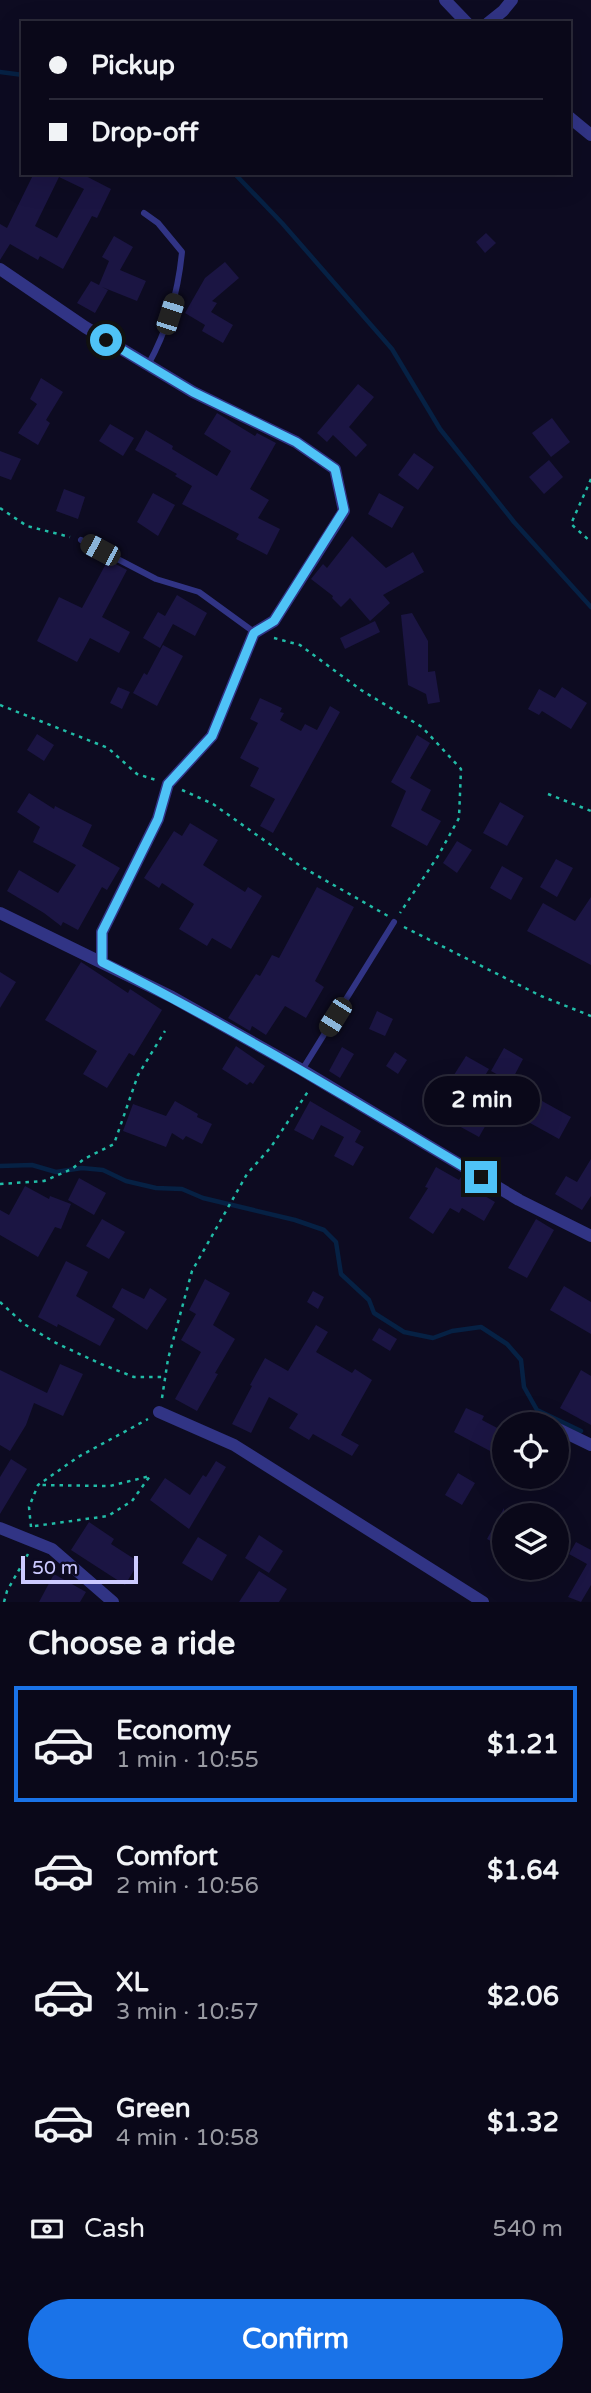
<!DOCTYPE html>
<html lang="en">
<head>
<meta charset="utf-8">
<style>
  body { margin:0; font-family:"Varela Round",sans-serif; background:#131122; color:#f1f3f6; height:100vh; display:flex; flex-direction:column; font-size:26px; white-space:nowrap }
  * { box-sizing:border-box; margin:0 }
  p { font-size:23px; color:#999aa2 }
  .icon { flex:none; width:38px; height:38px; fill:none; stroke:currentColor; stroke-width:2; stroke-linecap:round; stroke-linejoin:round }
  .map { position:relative; height:1602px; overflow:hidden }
  .panel { display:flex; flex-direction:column; background:#0a0819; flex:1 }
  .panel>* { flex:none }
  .banner { position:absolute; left:21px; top:21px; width:550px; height:154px; border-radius:0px; box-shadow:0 7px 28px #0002,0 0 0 2px #2a2938; display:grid; align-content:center; height:154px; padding:0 28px; background:#0a0819 }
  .fabs { position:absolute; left:492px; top:1412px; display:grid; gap:14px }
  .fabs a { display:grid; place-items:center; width:77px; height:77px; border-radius:50%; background:#0a0819; box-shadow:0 7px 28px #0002,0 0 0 2px #2a2938; font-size:35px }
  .scale { position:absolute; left:21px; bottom:18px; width:117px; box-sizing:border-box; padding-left:7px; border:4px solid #cccaff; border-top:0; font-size:19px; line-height:24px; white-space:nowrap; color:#cccaff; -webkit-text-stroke:5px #0d0b21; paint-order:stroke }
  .end { position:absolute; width:32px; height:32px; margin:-16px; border:9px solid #4fc3f7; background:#111; box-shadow:0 0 0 4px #111 }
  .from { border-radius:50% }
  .bubble { position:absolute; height:49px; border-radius:24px; background:#0a0819; box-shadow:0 7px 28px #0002,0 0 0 2px #2a2938; font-size:23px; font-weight:800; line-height:49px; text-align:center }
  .car { position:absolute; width:21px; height:42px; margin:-21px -10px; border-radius:9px; box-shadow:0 0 5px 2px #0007; background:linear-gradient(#222 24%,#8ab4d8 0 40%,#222 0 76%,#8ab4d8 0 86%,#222 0) }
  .banner b { display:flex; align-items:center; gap:24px; height:66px; font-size:26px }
  .banner b+b { border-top:2px solid #2a2938 }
  .banner i { width:18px; height:18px; background:#f1f3f6 }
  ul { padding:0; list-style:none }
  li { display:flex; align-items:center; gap:21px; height:116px; margin:0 14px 10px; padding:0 14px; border:4px solid transparent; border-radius:0px }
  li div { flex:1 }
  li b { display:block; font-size:26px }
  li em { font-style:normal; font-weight:800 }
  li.active { border-color:#1a73e8 }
  li>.icon { width:63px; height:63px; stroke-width:1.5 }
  h2 { padding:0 28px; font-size:32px; line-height:84px }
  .pay { display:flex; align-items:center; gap:18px; height:77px; padding:0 28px; font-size:26px }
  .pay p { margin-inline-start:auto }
  .button { display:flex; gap:14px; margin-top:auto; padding:14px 28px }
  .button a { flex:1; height:80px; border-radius:42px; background:#1a73e8; color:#fff; font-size:28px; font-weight:800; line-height:80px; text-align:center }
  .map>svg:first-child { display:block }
</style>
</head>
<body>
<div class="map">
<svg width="591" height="1602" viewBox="0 0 591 1602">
  <rect width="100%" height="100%" fill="#0d0b21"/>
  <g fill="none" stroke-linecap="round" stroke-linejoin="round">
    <!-- stream -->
    <g stroke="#062144" stroke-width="4.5">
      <polyline points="0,72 23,75"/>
      <polyline points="234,173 282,223 392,349 440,429 514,522 591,607"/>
      <polyline points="0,1166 32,1165 56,1172 82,1168 103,1170 126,1181 156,1188 182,1189 203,1198 295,1220 324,1230 336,1242 341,1274 369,1300 374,1313 404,1332 433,1338 452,1331 481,1327 507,1344 521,1360 524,1387 537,1410 581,1431"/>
    </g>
  </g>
  <!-- building -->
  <g fill="#1b1543" fill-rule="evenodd">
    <path d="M34,173H80L111,189L97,218L92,216L63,269L40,256L38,260L10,244L0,260V224L7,228ZM59,177L84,189L57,238L35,226Z"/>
    <polygon points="486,233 496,243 485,253 476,242"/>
    <polygon points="114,236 133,247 120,270 146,281 137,301 102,287 108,290 95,313 77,303 91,281 99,285 109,261 102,257"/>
    <polygon points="225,262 239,278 212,301 217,303 211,312 233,325 223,343 202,331 205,325 185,313 205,278"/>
    <polygon points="41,378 63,392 46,420 50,423 38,445 18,433 37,404 30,399"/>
    <polygon points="358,384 374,397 349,427 367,445 356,457 333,435 327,442 317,433"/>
    <polygon points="217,413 255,436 257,433 276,443 250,489 269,500 258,518 280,529 267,555 236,539 239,534 182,504 192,486 175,476 177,474 135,450 146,430 173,446 172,449 217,476 231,451 204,434"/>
    <polygon points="552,418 570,442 551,457 532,433"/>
    <polygon points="110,424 134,438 123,456 99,441"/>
    <polygon points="0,451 21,459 11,480 0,476"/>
    <polygon points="414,453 434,467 418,490 398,475"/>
    <polygon points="549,460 563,477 544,494 529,477"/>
    <polygon points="64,489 85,497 78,519 56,511"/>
    <polygon points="153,493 175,505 158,536 137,522"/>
    <polygon points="379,493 404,507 392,528 368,514"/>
    <polygon points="352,536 386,568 413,552 424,572 383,595 390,603 370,621 350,598 341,607 332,598 333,596 311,579 323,564 327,568"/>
    <polygon points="108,560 127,570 102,617 130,632 119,653 90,638 77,662 37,641 59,597 82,608"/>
    <polygon points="177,595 207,613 195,636 173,624 160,648 143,638 158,612 165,616"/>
    <polygon points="412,613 428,641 428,672 435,671 440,702 428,704 426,694 408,685 401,615"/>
    <polygon points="375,621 380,632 345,649 340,638"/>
    <polygon points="163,645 183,656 157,706 133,693 144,673 147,675"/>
    <polygon points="118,687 130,692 122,709 110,703"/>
    <polygon points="562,687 587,703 571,729 542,711 539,715 528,709 539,689 555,698"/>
    <polygon points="260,698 282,708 280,712 284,713 280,720 301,731 305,724 317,730 330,706 340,712 273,833 260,826 275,799 250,786 259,768 240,758 258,723 250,719"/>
    <polygon points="37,734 54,745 44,761 27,750"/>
    <polygon points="417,735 430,743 410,778 431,790 421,810 441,821 427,846 391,826 406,791 391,782"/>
    <polygon points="29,793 54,809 55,806 92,825 82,846 120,868 107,890 102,887 78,930 63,922 61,926 44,913 7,891 19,870 58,893 76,865 33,842 40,827 17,812"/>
    <polygon points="500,802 524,816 507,846 483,833"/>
    <polygon points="190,823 218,840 203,865 245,892 248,887 262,896 231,949 212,938 207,946 179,929 194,904 162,883 159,888 144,878 174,831 182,836"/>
    <polygon points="457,841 472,850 457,873 443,863"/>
    <polygon points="556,859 573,868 557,897 540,887"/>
    <polygon points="502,866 523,878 511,900 490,888"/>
    <polygon points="317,887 354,907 315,981 324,987 306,1018 285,1006 266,1035 252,1026 250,1031 228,1018 256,974 260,976 272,955 279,958"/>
    <polygon points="591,897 591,965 527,931 543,903 575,921"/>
    <polygon points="81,962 128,993 130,989 162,1010 134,1056 129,1053 107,1088 83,1074 97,1051 45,1020"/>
    <polygon points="0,972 16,982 0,1008"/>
    <polygon points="377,1011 393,1019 385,1036 369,1029"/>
    <polygon points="236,1046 265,1066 253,1084 250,1082 247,1085 222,1069"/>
    <polygon points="342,1047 354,1054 340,1078 329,1071"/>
    <polygon points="504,1048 523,1059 511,1082 491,1071"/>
    <polygon points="395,1052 407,1060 398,1074 386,1066"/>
    <polygon points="466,1056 489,1069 470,1100 447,1086"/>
    <polygon points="476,1096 496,1107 479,1137 459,1126"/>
    <polygon points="533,1096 571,1117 559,1139 521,1118"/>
    <polygon points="175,1101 198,1114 197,1117 212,1124 202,1144 186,1136 183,1140 172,1133 166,1147 123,1131 133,1104 166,1116"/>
    <polygon points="310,1101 361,1131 355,1142 364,1147 353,1166 334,1156 344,1137 321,1125 313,1140 294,1130"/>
    <polygon points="591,1159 591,1196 582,1210 555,1194 566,1176 577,1182"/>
    <polygon points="436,1167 459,1180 461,1177 475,1185 473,1189 495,1202 484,1221 462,1208 459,1213 450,1208 433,1234 409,1218 428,1188 425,1187"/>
    <polygon points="79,1178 106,1193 94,1215 68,1200"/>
    <polygon points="25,1186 49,1199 50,1196 71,1204 61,1229 55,1227 38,1257 0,1235 0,1210 9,1215"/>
    <polygon points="102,1219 125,1232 109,1259 86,1246"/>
    <polygon points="536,1219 554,1230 527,1278 508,1268"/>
    <polygon points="66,1261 88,1272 76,1296 115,1319 100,1346 58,1324 57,1327 38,1317"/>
    <polygon points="205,1279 230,1293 213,1325 235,1339 215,1373 218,1374 197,1411 175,1399 201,1352 181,1340 196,1314 189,1310"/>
    <polygon points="564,1286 591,1302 591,1334 550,1310"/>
    <polygon points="122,1288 144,1299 150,1288 167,1299 147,1330 112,1307"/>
    <polygon points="313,1291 324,1297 318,1309 307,1302"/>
    <polygon points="316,1325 328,1332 316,1352 352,1373 355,1369 372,1380 341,1435 359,1445 352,1456 313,1434 309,1440 289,1428 298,1414 269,1397 251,1433 232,1424 252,1386 250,1385 265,1358 288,1371"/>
    <polygon points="379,1328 397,1339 390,1351 372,1340"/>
    <polygon points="60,1364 83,1374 63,1416 34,1403 26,1425 10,1451 0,1445 0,1370 47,1393"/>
    <polygon points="581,1370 591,1376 591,1425 560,1408"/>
    <polygon points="466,1408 484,1416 482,1420 503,1431 492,1452 454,1432"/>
    <polygon points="11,1459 27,1469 0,1514 0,1477"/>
    <polygon points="216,1461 226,1467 189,1529 150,1500 165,1478 190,1495 203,1475 206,1477"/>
    <polygon points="458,1473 475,1483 462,1505 445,1495"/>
    <polygon points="504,1508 504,1548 487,1539"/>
    <polygon points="89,1522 114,1539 111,1544 139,1562 125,1585 71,1550"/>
    <polygon points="259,1535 283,1551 269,1573 245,1558"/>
    <polygon points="198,1537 227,1555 212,1581 182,1563"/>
    <polygon points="576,1542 591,1550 591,1585 581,1602 568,1597 587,1564 569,1554"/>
    <polygon points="259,1571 287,1589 279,1602 239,1602"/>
    <polygon points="54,1574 86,1592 80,1602 39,1602"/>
  </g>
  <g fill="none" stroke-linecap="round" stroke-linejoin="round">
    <!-- path -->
    <g stroke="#21bca7" stroke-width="2.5" stroke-dasharray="3.5 5" stroke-linecap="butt">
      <polyline points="591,479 571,524 591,542"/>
      <polyline points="0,508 27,526 70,537"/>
      <polyline points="274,638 300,645 361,690 422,727 461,769 459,818 438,856 400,913"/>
      <polyline points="0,705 108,748 137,774 156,780"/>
      <polyline points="182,790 213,804 302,867 388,916"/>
      <polyline points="548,794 591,811"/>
      <polyline points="404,927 541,996 591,1016"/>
      <polyline points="0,1184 44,1181 72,1169 84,1159 114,1144 138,1075 165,1031"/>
      <polyline points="0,1302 24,1324 56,1343 101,1364 134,1377 165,1377"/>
      <polyline points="162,1398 168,1359 192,1271 247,1174 271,1147 309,1090"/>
      <polyline points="35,1526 108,1516 132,1501 150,1476 110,1486 39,1485"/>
      <polyline points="31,1527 29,1507 38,1485 78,1457 148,1419"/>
      <polyline points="4,1602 7,1591 28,1554"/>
    </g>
    <!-- service -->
    <g stroke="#313485" stroke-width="6">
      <path d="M144,213L158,223L182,252C178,293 168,329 148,365"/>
      <polyline points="81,540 156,579 199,592 254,632"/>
      <polyline points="302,1070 394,922"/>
    </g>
    <!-- minor -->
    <g stroke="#313485" stroke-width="12">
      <polyline points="445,0 467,23"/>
      <polyline points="488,23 503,11 512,0"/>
      <polyline points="569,117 591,135"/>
      <polyline points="0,269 85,327 193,392 296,442 335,469 344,511 274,621 254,633 212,736 168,784 158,819 102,932 102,962"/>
      <polyline points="0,913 172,997 302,1070 519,1200 591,1236"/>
      <polyline points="159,1412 234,1445 483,1602"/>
      <polyline points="524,1424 538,1420 549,1424"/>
      <polyline points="556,1428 591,1445"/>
      <polyline points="0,1528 52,1549 113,1602"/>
    </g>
  </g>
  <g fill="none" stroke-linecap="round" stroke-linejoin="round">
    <!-- route -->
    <path stroke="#4fc3f7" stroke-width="9" d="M106,340L193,392L296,442L335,469L344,510L274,621L254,633L212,736L168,784L158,819L102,932V962C232,1027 356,1103 481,1177"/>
  </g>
</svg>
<div class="fabs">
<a><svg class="icon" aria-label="locate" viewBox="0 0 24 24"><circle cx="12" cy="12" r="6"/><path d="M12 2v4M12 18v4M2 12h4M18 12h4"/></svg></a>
<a><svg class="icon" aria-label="layers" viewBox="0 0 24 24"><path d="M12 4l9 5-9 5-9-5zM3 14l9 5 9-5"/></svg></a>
</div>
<div class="scale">50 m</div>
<i class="end from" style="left:106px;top:340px"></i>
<i class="end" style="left:481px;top:1177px"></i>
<div class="bubble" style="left:424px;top:1076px;width:116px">2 min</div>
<i class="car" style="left:170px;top:314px;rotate:18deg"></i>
<i class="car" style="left:100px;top:550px;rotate:298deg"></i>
<i class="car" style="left:335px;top:1017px;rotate:212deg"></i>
<div class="banner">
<b><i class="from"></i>Pickup</b>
<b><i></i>Drop-off</b>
</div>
</div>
<section class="panel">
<h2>Choose a ride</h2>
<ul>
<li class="active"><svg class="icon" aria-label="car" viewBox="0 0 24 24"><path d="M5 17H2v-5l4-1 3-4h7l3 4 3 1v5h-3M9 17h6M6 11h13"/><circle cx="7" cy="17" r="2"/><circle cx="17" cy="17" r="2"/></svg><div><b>Economy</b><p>1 min · 10:55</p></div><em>$1.21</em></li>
<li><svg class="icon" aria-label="car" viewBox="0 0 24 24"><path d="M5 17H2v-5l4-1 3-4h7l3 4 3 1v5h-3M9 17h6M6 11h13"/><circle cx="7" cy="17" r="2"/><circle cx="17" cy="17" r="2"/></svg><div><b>Comfort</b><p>2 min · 10:56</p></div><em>$1.64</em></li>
<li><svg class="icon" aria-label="car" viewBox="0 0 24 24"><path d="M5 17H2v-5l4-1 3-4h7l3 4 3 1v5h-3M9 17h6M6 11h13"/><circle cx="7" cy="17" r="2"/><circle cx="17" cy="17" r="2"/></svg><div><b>XL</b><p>3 min · 10:57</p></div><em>$2.06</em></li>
<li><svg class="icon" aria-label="car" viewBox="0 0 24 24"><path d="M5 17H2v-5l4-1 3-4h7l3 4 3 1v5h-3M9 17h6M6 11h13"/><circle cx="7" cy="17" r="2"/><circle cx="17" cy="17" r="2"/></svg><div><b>Green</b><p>4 min · 10:58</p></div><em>$1.32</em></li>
</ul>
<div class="pay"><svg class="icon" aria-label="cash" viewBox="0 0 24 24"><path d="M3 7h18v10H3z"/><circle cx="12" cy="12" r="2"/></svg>Cash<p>540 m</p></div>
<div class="button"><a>Confirm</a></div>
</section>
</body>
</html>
